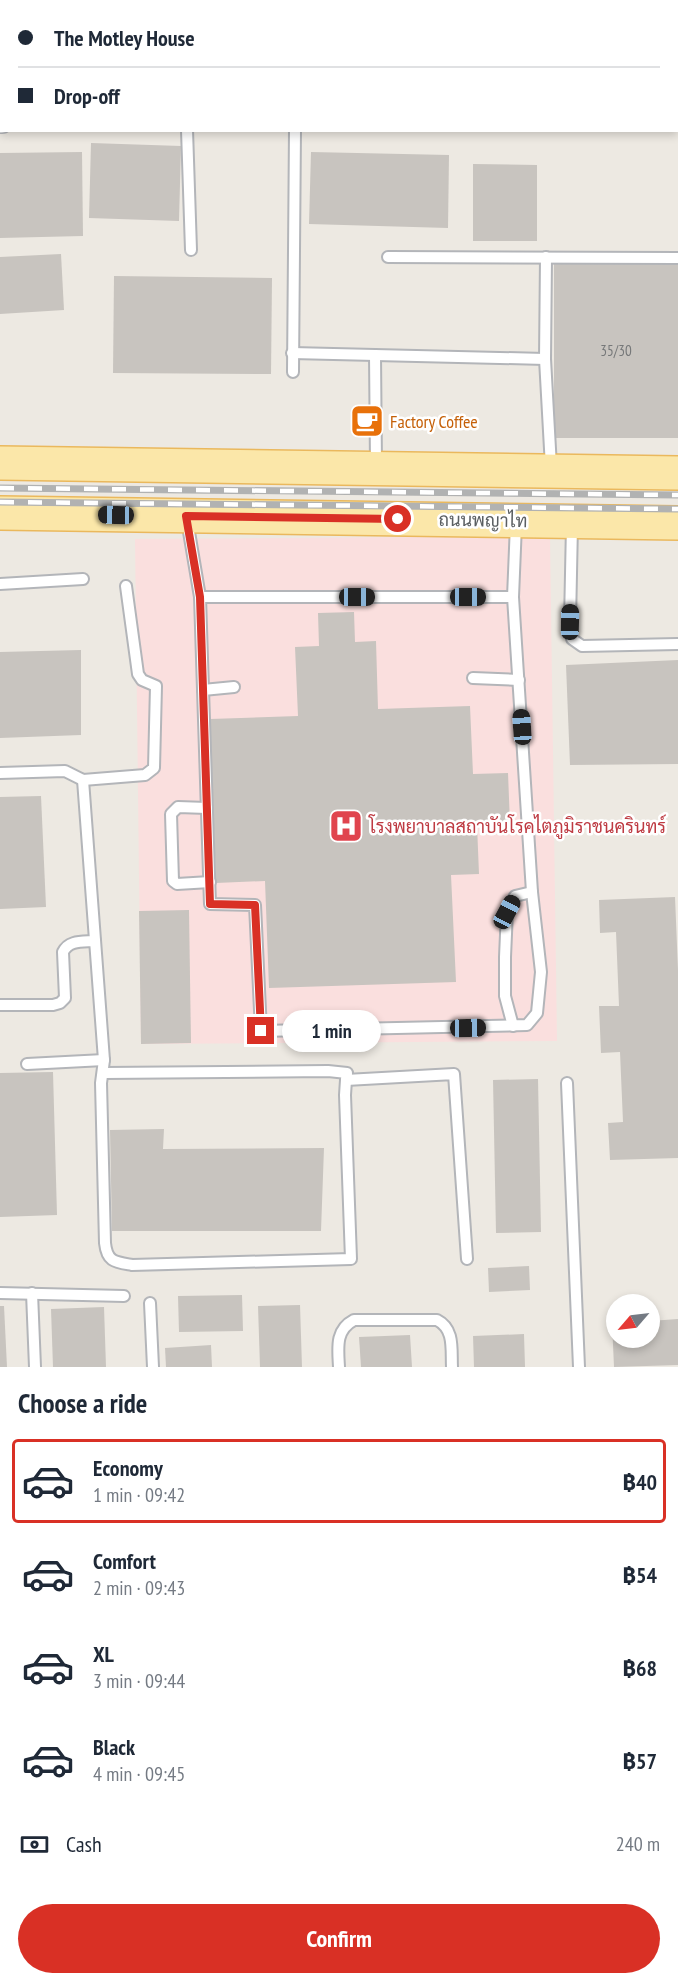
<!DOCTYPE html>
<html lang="en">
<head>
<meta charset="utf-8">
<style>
  body { margin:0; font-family:"PT Sans Narrow",Sarabun,sans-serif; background:#f2f2f3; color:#1f2937; height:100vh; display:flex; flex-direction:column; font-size:22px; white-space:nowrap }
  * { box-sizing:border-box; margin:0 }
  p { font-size:20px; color:#747a83 }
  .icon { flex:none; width:33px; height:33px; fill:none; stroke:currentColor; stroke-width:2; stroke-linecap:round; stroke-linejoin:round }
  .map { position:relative; height:1367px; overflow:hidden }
  .drawer { display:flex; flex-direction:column; background:#fff; flex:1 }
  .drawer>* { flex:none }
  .banner { position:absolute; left:0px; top:0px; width:678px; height:132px; box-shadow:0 3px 9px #0003; display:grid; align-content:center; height:132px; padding:0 18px; background:#fff }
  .needle { width:39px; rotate:242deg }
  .fabs { position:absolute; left:606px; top:1294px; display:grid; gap:12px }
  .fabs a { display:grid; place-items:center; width:54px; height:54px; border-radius:50%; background:#fff; box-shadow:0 3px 9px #0003; font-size:30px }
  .end { position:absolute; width:27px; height:27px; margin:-14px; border:8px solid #d93025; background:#fff; box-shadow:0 0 0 3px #fff }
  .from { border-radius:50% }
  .bubble { position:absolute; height:42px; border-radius:21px; background:#fff; box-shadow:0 3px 9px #0003; font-size:20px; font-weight:800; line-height:42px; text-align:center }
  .car { position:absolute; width:18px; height:36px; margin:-18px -9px; border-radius:8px; box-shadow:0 0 4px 2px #0007; background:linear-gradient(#222 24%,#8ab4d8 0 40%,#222 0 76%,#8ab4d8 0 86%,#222 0) }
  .banner b { display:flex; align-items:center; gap:21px; height:57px; font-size:22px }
  .banner b+b { border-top:2px solid #e0e1e3 }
  .banner i { width:15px; height:15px; background:#1f2937 }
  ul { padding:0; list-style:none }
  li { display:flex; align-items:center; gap:18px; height:84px; margin:0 12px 9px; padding:0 6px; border:3px solid transparent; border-radius:6px }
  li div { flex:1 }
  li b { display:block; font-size:22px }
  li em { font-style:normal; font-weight:800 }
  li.on { border-color:#d93025 }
  li>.icon { width:54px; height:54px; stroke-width:1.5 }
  h2 { padding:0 18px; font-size:27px; line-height:72px }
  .pay { display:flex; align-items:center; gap:15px; height:66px; padding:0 18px; font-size:22px }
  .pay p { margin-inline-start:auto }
  .cta { display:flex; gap:12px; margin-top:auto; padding:12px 18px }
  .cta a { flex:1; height:69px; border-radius:36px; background:#d93025; color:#fff; font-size:24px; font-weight:800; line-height:69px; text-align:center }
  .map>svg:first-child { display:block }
</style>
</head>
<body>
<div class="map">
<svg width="678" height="1367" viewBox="0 0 678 1367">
  <rect width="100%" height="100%" fill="#ede9e2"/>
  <!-- medical -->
  <polygon fill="#fadfde" points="550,536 557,1041 141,1044 135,539"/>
  <!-- building -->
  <g fill="#c8c4bf">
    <polygon points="91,143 181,146 179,221 89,218"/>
    <polygon points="82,152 83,236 0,238 0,153"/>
    <polygon points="311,152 449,155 448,228 309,224"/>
    <polygon points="473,164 537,165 537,241 473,241"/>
    <polygon points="61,254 64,310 0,314 0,257"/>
    <rect x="554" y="261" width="124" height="177"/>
    <polygon points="114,276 272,278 271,374 113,373"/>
    <polygon points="354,612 355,642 376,641 378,709 470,706 473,774 508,773 510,824 477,825 479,874 451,875 456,982 269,988 265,881 216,883 210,719 298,716 295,647 319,646 318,613"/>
    <polygon points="81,650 81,735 0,738 0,652"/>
    <polygon points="678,660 678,764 570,765 566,665"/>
    <polygon points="41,796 46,907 0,909 0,797"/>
    <polygon points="675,897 678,970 678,1158 610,1160 608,1123 623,1122 620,1052 601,1053 599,1006 619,1006 616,932 600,933 599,900"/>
    <polygon points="189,910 191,1043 141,1044 139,911"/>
    <polygon points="53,1072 57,1215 0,1217 0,1073"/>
    <polygon points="538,1079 541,1232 496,1233 493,1080"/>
    <polygon points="164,1129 163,1149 324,1148 321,1231 112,1231 110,1130"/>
    <polygon points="529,1266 530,1290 489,1292 488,1268"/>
    <polygon points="242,1295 243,1331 179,1332 178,1296"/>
    <polygon points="300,1305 302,1367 260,1367 258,1306"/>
    <polygon points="0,1306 4,1306 7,1367 0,1367"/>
    <polygon points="104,1307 106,1367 53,1367 51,1309"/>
    <polygon points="678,1319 678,1365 614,1367 612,1322 616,1322 616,1338 650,1338 650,1321"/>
    <polygon points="524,1334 525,1367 474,1367 473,1336"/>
    <polygon points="410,1335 412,1367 361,1367 359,1337"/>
    <polygon points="211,1345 212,1367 166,1367 165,1348"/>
  </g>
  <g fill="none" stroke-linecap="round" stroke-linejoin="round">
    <defs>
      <g id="lane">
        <polyline points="187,130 191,250"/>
        <polyline points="388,257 678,258"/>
        <polyline points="546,257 545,359 551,467"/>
        <polyline points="292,353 545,359"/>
        <polyline points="375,355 376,465"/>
        <polyline points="293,372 295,130"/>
        <polyline points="187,520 200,597 210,904 255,905 261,1031 527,1025 537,1013 541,972 532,892 513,597 516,524"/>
        <polyline points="572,525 570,622 572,639 582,646 678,644"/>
        <polyline points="0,584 83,579"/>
        <polyline points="200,597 513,597"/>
        <polyline points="473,678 519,680"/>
        <polyline points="203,690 234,687"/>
        <polyline points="0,773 65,771 83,780 145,775 154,768 156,686 142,680 138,674 126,586"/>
        <path d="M83,780L104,1060L101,1083L105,1243C107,1262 115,1262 132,1265L351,1259L345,1095L346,1080"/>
        <polyline points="207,808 178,807 171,814 173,881 177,884 210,882"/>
        <path d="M0,1005H53L60,1003L65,998L63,952C69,940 82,942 95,941"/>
        <polyline points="513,1026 505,996 505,957 507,911 515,896 532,892"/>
        <polyline points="27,1064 104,1060"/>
        <polyline points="104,1073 328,1071 347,1073 346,1080 454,1074 467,1259"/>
        <polyline points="567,1083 579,1367"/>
        <polyline points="0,1293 124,1296"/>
        <polyline points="32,1293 35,1367"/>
        <polyline points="150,1303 153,1367"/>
        <path d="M339,1367C338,1348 335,1330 354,1320H437C455,1329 451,1350 452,1367"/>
      </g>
      <g id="street">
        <polyline points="676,119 678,119"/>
        <polyline points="0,122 2,122"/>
      </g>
      <g id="primary">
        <polyline points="0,463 678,473"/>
        <polyline points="0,513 678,523"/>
      </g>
    </defs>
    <!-- lane casing -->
    <use href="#lane" stroke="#b3b5b9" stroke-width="14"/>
    <!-- street casing -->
    <use href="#street" stroke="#b3b5b9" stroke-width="24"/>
    <!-- primary casing -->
    <use href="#primary" stroke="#eab85d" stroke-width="36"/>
    <!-- lane -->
    <use href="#lane" stroke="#fff" stroke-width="10"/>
    <!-- street -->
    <use href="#street" stroke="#fff" stroke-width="21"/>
    <!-- primary -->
    <use href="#primary" stroke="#fbe7a9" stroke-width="33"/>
    <defs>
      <g id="rail">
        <polyline points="0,488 678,495"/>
        <polyline points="0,502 678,509"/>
      </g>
    </defs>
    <!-- rail casing -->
    <use href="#rail" stroke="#b1b2b2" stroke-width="7"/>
    <!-- rail -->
    <use href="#rail" stroke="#fff" stroke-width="4.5" stroke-dasharray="14" stroke-linecap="butt"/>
  </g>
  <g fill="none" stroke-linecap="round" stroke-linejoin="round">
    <!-- route -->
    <polyline stroke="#d93025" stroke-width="8" points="261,1031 255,905 210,904 200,597 186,516 398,519"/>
  </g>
  <!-- icons -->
  <defs>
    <symbol id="cafe-square" viewBox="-11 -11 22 22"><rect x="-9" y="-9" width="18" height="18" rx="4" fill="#e8710a" stroke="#fff"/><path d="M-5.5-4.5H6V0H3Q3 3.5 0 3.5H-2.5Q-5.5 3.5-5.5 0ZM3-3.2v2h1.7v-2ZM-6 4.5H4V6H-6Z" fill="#fff"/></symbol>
    <symbol id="hospital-square" viewBox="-11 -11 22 22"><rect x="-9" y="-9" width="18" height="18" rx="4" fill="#e0444e" stroke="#fff"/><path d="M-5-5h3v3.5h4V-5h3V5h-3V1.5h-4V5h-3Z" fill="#fff"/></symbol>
  </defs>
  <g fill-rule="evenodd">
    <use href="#cafe-square" x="348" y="402" width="38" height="38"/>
    <use href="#hospital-square" x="327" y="807" width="38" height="38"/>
  </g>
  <g text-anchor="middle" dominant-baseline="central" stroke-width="5" stroke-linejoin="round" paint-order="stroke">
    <!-- number labels -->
    <g font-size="15" fill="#767879">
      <text x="616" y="350">35/30</text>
    </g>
    <!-- food labels -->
    <g font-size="18" fill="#c56008" stroke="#fff" text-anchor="start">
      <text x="390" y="421">Factory Coffee</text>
    </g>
    <!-- street labels -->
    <g font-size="18" fill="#5b5f62" stroke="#fff">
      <text transform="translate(483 520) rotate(1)">ถนนพญาไท</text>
    </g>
    <!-- health labels -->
    <g font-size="18" fill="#be3a42" stroke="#fff" text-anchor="start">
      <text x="369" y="826">โรงพยาบาลสถาบันโรคไตภูมิราชนครินทร์</text>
    </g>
  </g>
</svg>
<div class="fabs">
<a><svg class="needle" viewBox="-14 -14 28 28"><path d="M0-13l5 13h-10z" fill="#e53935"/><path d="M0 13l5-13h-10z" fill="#747a83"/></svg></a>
</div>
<i class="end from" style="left:398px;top:519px"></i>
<i class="end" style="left:261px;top:1031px"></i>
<div class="bubble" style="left:282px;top:1010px;width:99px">1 min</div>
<i class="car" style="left:116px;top:515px;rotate:271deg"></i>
<i class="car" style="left:357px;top:597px;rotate:90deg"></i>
<i class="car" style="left:468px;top:597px;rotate:90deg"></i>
<i class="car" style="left:570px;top:622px;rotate:1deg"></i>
<i class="car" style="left:522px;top:727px;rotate:356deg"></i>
<i class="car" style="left:507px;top:912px;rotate:28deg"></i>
<i class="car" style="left:468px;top:1028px;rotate:89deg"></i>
<div class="banner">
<b><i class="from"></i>The Motley House</b>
<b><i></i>Drop-off</b>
</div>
</div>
<section class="drawer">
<h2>Choose a ride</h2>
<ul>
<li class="on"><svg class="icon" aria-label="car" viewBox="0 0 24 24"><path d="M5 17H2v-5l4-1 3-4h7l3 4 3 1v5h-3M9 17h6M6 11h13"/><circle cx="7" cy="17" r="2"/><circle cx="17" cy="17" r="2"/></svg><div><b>Economy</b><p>1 min · 09:42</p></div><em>฿40</em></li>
<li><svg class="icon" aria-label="car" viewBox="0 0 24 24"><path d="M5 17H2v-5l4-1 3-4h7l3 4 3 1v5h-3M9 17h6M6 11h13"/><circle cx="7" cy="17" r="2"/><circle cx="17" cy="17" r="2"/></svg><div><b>Comfort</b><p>2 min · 09:43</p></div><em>฿54</em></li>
<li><svg class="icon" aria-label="car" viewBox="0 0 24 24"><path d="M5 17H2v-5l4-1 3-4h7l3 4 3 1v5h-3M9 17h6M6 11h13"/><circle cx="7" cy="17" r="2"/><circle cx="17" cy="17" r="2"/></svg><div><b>XL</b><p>3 min · 09:44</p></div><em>฿68</em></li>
<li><svg class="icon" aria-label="car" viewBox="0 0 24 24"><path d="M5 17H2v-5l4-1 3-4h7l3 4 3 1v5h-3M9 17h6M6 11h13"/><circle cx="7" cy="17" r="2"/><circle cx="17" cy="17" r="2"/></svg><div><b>Black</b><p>4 min · 09:45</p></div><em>฿57</em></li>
</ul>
<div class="pay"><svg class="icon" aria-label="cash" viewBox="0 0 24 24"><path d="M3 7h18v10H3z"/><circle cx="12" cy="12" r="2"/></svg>Cash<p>240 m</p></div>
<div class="cta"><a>Confirm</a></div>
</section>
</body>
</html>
